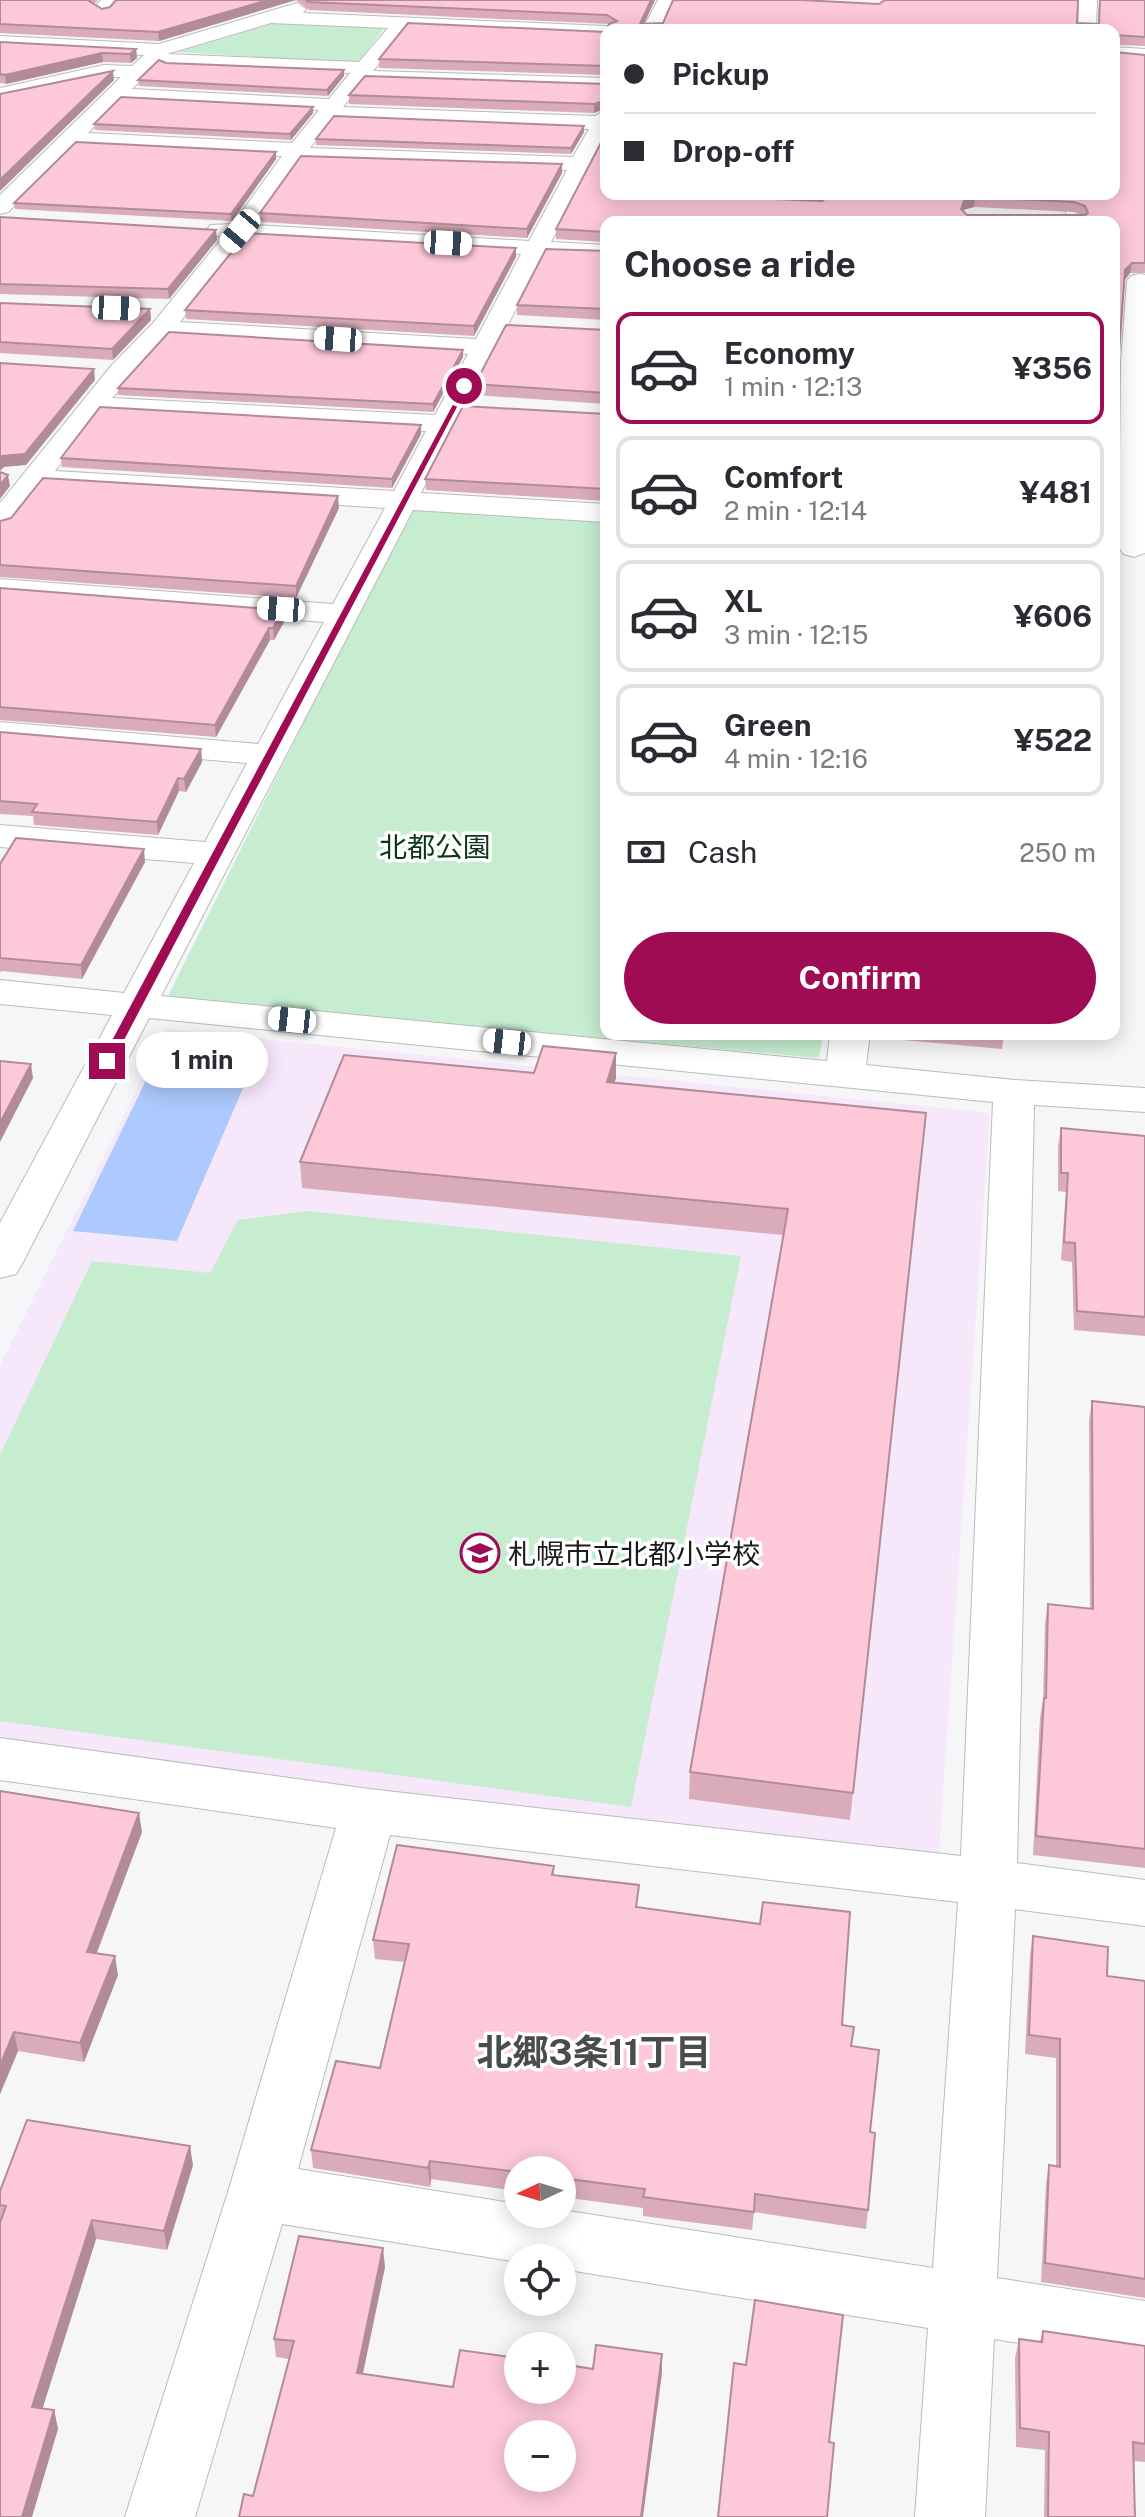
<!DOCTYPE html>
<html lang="en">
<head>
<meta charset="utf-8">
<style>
  body { margin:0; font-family:"Public Sans","Noto Sans JP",sans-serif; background:#f7f7f7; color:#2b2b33; height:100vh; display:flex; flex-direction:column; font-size:30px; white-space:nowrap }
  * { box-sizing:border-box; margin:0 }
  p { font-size:26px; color:#7c7c81 }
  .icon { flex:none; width:44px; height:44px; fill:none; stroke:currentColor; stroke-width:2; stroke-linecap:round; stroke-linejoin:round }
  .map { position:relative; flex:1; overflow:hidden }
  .side { position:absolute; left:600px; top:216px; width:520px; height:824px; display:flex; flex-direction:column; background:#fff; border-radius:16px; box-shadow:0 4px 20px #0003 }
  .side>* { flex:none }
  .guide { position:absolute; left:600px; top:24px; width:520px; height:176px; border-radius:16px; box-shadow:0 4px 20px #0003; display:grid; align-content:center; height:176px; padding:0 24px; background:#fff }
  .needle { width:52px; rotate:266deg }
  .buttons { position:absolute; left:504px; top:2156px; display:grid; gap:16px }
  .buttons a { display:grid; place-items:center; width:72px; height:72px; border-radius:50%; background:#fff; box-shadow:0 4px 20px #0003; font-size:40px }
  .end { position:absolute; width:36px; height:36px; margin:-18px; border:10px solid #9f0c54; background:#fff; box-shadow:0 0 0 4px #fff }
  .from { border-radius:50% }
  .bubble { position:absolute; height:56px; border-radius:28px; background:#fff; box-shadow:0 4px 20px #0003; font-size:26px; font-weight:700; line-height:56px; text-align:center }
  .car { position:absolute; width:24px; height:48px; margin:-24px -12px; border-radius:10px; box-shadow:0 0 6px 2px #0007; background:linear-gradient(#fff 24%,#345 0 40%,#fff 0 76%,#345 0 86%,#fff 0) }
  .guide b { display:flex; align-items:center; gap:28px; height:76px; font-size:30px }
  .guide b+b { border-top:2px solid #e1e1e2 }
  .guide i { width:20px; height:20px; background:#2b2b33 }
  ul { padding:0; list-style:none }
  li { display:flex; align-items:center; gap:24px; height:112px; margin:0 16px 12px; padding:0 8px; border:4px solid #e1e1e2; border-radius:16px }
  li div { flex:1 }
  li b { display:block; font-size:30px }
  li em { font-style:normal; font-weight:700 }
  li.on { border-color:#9f0c54 }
  li>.icon { width:72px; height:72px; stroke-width:1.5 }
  h2 { padding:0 24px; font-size:36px; line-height:96px }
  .pay { display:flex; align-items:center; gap:20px; height:88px; padding:0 24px; font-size:30px }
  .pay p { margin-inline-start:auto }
  .primary-button { display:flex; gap:16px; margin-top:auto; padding:16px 24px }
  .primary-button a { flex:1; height:92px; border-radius:48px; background:#9f0c54; color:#fff; font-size:32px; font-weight:700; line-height:92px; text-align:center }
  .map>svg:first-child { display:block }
</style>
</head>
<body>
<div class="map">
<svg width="1145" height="2517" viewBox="0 0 1145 2517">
  <rect width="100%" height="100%" fill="#f6f6f8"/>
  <!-- education -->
  <polygon fill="#f6e7fa" points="167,1029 990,1113 938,1866 0,1741 0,1365"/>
  <!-- green -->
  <g fill="#c6edd0">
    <polygon points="278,22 385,27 360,60 349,63 177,52"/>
    <polygon points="410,508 606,521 606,1034 823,1034 819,1058 167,998"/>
    <polygon points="307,1211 741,1256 631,1807 0,1721 0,1455 92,1261 210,1273 238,1220"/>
  </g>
  <!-- water -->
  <polygon fill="#adcafe" points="151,1070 247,1079 177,1241 73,1231"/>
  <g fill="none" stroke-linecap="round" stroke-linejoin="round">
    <defs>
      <g id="minor">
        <polygon points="101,0 121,0 109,13 102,15 93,9"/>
        <polygon points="658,0 676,0 660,30 642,30"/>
        <polygon points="1079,0 1097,0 1096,30 1078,30"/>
        <path d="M297,3L306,9L303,13L606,26L614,30H606V38L407,29L373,71L606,78V90L364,82L343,107L595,116L606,110V136L551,242L606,245V259L544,255L421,493L606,504V522L413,510L161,996L827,1061L830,1034H870L866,1065L1014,1080L1145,1088V1112L1034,1105L1017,1863L1145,1880V1926L1015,1909L997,2278L1145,2301V2363L994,2339L985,2517H915L928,2328L562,2269V2258H518V2262L282,2224L195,2517H125L228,2192L336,1828L0,1780V1738L369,1789L961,1856L993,1102L149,1018L22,1264L16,1274L0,1278V1223L112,1015L0,1004V980L124,993L194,863L0,847V825L205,842L247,763L0,742V722L258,744L324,622L0,597V579L333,604L385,508L58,487L46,482L10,528L0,531V503L111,366L153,323L223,237L210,235L207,230L210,225L233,224L282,156L76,145L8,212L0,214V195L121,77H104L0,100V88L104,65L132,66L144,55L0,48V36L159,44ZM271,23L388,28L359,62L167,54ZM159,62L167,66L350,73L329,99L132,89ZM120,100L319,110L292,143L88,133ZM333,119L589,129L573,157L310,148ZM300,161L567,170L529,241L255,225ZM246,238L521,254L476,339L180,322ZM168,336L468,354L435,415L112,398ZM100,413L426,431L394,491L55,471ZM390,1835L958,1902L933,2268L562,2210V2214H518V2204L298,2169Z"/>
        <polygon points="1114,47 1145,49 1145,61 1114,59"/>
        <polygon points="648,194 802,194 816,196 819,201 808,208 659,201"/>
        <polygon points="1068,194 1090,194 1087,222 1065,222"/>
        <polygon points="1139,274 1145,275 1145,553 1134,557 1124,554 1119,548 1121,363 1127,281 1131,276"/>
      </g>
    </defs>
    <!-- minor casing -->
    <use href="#minor" stroke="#babbbc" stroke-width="2"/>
    <!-- minor -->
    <use href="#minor" fill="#fff" fill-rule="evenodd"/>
  </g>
  <!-- wall -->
  <g fill="#daacb9" fill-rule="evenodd">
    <polygon points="0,0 98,0 94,4 102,9 110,7 116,0 655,0 644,24 1098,24 1099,0 1145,0 1145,46 609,24 309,10 296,0 159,41 0,33"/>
    <polygon points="606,32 606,75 379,68 379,59"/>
    <polygon points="0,42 136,49 137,58 131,63 103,62 6,84 0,83"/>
    <path d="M1145,55V273H1130L1125,280L1119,352L1118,462L1117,473H1114V222H606V242L556,239V229L606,194L822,201L832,195L831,194H1114ZM974,207L1073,212L1082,215H967L963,210Z"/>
    <polygon points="166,63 344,70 344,76 328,96 139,86 138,80"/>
    <polygon points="606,84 594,113 349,104 349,95"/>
    <polygon points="313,113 291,140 95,130 94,124"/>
    <polygon points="584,132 571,154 316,145 316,139"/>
    <polygon points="276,159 232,221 15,209 14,203"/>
    <polygon points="562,164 562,173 527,238 261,222 260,213"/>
    <polygon points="0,217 217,240 169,299 0,294"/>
    <polygon points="516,248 516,257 474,336 186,319 185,310"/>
    <polygon points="606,251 606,320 517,315 517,305"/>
    <polygon points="0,303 150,309 151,320 113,360 0,353"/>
    <polygon points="606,330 606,404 475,395 475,384"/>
    <polygon points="463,357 433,412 118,395 118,388"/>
    <polygon points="606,414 606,501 426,490 425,479"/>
    <polygon points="421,425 421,434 392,488 62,467 61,458"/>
    <polygon points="339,508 296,598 0,577 0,521"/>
    <polygon points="0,588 284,622 274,640 270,640 216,737 0,720"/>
    <polygon points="0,732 201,749 202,762 186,792 179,791 158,835 34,825 33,816 0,814"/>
    <polygon points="145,862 82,979 1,971 0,973 0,864"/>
    <polygon points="904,1034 1004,1034 1002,1049 903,1040"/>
    <polygon points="616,1053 616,1078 614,1082 926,1113 850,1820 689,1799 690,1772 783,1235 302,1188 300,1162 534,1073"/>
    <polygon points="1061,1128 1145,1136 1145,1336 1074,1330 1072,1262 1061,1260 1066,1192 1058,1191 1058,1147"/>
    <polygon points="1092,1401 1145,1407 1145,1868 1033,1855 1040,1717 1043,1700 1045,1623 1048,1604 1090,1609 1089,1420"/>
    <polygon points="0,1791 142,1832 97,1953 118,1975 84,2062 18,2051 0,2094"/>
    <polygon points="554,1866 554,1875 638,1908 842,2025 852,2046 870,2132 868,2210 866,2229 754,2212 752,2230 643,2216 643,2208 562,2197 562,2170 518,2170 518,2191 431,2179 430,2187 313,2168 311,2150 380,2068 405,1962 375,1959 373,1940"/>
    <polygon points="1033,1936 1107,1976 1145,1981 1145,2298 1041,2282 1046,2184 1049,2165 1056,2166 1056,2058 1025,2054 1030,1955"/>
    <polygon points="193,2165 167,2250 96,2239 42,2409 54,2410 58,2429 0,2517 0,2191"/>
    <polygon points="385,2267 363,2374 453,2387 593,2369 662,2373 253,2496 289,2359 276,2357 274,2339"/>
    <polygon points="1043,2331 1145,2346 1145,2462 1134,2461 1135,2517 1044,2517 1045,2450 1016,2447 1015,2358 1019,2339 1040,2342"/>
  </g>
  <!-- shaded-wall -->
  <g fill="#b18c96">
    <polygon points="268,0 296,0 159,41 158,32"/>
    <polygon points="651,0 655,0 641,30 640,24"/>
    <polygon points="136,49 137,58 131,63 130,54"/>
    <polygon points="102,53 103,62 6,84 5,75"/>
    <polygon points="344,70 344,76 328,96 327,90"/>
    <polygon points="113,71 114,80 0,191 0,180"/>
    <polygon points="606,100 606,109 594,113 594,104"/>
    <polygon points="313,107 313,113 291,140 290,134"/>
    <polygon points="584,126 584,132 571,154 571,148"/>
    <polygon points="276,152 276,159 232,221 231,214"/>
    <polygon points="562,164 562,173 527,238 527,229"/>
    <polygon points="975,197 974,207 963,210 961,209 964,201"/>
    <polygon points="216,230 217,240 169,299 168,289"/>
    <polygon points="516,248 516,257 474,336 474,326"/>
    <polygon points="1132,263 1130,273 1124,281 1125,270"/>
    <polygon points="150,309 151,320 113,360 112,349"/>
    <polygon points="463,350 463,357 433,412 433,404"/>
    <polygon points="94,369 95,380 26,465 4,467 0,471 0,458"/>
    <polygon points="421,425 421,434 392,488 392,479"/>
    <polygon points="8,475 10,486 0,499 0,485"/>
    <polygon points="338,496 339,508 296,598 296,586"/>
    <polygon points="283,610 284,622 274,640 273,628"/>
    <polygon points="269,628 270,640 216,737 215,725"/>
    <polygon points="201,749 202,762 186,792 184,779"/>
    <polygon points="178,778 179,791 158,835 157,822"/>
    <polygon points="144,849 145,862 82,979 81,965"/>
    <polygon points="616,1053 616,1078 607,1107 607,1082"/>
    <polygon points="31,1064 33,1078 0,1142 0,1123"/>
    <polygon points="139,1813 142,1832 90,1970 87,1952"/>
    <polygon points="115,1956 118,1975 84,2062 80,2043"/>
    <polygon points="14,2032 18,2051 0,2094 0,2065"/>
    <polygon points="190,2146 193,2165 167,2250 164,2231"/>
    <polygon points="430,2161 431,2179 430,2187 428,2168"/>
    <polygon points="92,2220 96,2239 37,2426 32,2407"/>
    <polygon points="383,2248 385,2267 359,2391 357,2373"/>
    <polygon points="662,2354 662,2373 643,2517 641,2517"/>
    <polygon points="54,2410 58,2429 32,2517 22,2517"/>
  </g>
  <!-- building -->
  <g fill="#fdc8d7" stroke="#b18c96" stroke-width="2" fill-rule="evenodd">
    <polygon points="0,0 90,0 89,1 102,9 110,7 116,0 268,0 158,32 0,24"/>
    <polygon points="306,0 651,0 640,24 663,23 673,0 801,0 879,4 885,0 1078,0 1077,23 1099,24 1100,0 1145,0 1145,37 1115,35 1114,36 1114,30 607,30 609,24 617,21 607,15 308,2"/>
    <polygon points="408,23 606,32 606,66 379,59"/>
    <polygon points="0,42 136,49 130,54 102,53 5,75 0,74"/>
    <path d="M1114,52L1145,55V263H1132L1125,270L1119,352L1118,462L1114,461V222H606V232L556,229L606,133V194H659L822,201L833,194H1114ZM975,197L1074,202L1085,206L1088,213L1085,215H967L961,209L964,201Z"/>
    <polygon points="159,60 166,63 344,70 327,90 138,80"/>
    <polygon points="113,71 0,180 0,94"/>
    <polygon points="365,76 606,84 606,100 594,104 349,95"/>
    <polygon points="121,97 313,107 290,134 94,124"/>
    <polygon points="334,116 584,126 571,148 316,139"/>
    <polygon points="76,142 276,152 231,214 14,203"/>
    <polygon points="301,156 562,164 527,229 260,213"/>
    <polygon points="0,217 216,230 168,289 0,284"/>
    <polygon points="247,233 516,248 474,326 185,310"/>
    <polygon points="546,249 606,251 606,309 517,305"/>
    <polygon points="0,303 150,309 112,349 0,342"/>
    <polygon points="506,325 606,330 606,393 475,384"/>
    <polygon points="169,332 463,350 433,404 118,388"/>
    <polygon points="0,363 94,369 25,454 2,456 0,458"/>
    <polygon points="463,406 606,414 606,489 425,479"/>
    <polygon points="100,407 421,425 392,479 61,458"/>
    <polygon points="0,472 8,475 0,485"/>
    <polygon points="43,478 338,496 296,586 0,565 0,521 11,518"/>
    <polygon points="0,588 283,610 273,628 269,628 215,725 0,707"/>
    <polygon points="0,732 201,749 184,779 178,778 157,822 32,812 37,804 0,801"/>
    <polygon points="16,838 144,849 81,965 0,958 0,864"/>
    <polygon points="543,1046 616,1053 607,1082 926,1113 853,1793 690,1772 788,1209 300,1162 344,1055 534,1073"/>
    <polygon points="0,1061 31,1064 0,1123"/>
    <polygon points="1061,1128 1145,1136 1145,1317 1077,1311 1075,1243 1064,1242 1068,1173 1061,1173"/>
    <polygon points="1092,1401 1145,1407 1145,1849 1036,1836 1044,1698 1046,1698 1048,1604 1093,1609"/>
    <polygon points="0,1791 139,1813 87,1952 115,1956 80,2043 14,2032 0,2065"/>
    <polygon points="397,1845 554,1866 552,1875 639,1885 636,1907 760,1924 763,1902 850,1912 842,2025 854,2027 851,2046 879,2050 870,2132 875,2133 868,2210 755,2194 754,2212 643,2197 645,2189 562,2178 562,2170 518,2170 518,2172 430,2161 428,2168 311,2150 336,2061 380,2068 409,1944 373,1940"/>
    <polygon points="1033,1936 1108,1947 1107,1976 1145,1981 1145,2279 1045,2263 1049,2165 1060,2167 1060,2039 1029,2035"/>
    <polygon points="27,2120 190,2146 164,2231 92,2220 32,2407 54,2410 22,2517 0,2517 0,2223 6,2206 0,2205 0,2191"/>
    <path d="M299,2236L383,2248L357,2373L453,2387L460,2350L518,2358V2390H562V2364L593,2369L596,2345L662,2354L641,2517H239L244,2494L253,2496L294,2341L274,2339ZM518,2434H562V2478H518Z"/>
    <polygon points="755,2300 843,2315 829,2442 834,2443 827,2517 718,2517 734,2363 746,2365"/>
    <polygon points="1043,2331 1145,2346 1145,2444 1133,2442 1135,2517 1048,2517 1049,2432 1020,2428 1019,2339 1042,2342"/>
  </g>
  <!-- route -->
  <polygon fill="#9f0c54" points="464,384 468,386 113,1061 103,1064 101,1061"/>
  <!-- icons -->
  <defs>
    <symbol id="school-ring" viewBox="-11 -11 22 22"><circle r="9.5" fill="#fff" stroke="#9f0c54" stroke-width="1.5"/><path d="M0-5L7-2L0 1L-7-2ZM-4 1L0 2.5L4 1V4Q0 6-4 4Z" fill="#9f0c54"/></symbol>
  </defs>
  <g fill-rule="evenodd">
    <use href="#school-ring" x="458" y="1531" width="44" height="44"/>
  </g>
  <g text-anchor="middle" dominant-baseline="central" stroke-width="7" stroke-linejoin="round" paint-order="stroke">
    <!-- park labels -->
    <g font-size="28" fill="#0b361c" stroke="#fff">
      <text x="435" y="846">北都公園</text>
    </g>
    <!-- poi labels -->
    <g font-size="28" fill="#191a1a" stroke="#fff" text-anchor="start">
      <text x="508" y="1553">札幌市立北都小学校</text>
    </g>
    <!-- near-neighbourhood labels -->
    <g font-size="36" font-weight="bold" fill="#4a4b4c" stroke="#fff">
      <text x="594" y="2052">北郷3条11丁目</text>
    </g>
  </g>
</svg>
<div class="buttons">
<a><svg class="needle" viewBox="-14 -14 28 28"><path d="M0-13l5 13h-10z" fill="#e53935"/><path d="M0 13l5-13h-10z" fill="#7c7c81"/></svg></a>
<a><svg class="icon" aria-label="locate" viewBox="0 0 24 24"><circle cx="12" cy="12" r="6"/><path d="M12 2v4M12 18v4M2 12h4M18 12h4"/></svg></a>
<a>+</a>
<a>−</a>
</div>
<i class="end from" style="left:464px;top:386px"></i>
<i class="end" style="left:107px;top:1061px"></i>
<div class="bubble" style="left:136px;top:1032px;width:132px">1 min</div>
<i class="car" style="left:240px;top:231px;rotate:220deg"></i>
<i class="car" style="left:448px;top:243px;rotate:93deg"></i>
<i class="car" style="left:116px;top:308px;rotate:92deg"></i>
<i class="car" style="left:338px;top:339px;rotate:274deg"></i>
<i class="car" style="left:281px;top:609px;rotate:274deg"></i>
<i class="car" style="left:292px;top:1020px;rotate:276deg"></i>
<i class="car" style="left:507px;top:1042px;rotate:276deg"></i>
<div class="guide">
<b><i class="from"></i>Pickup</b>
<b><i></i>Drop-off</b>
</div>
<section class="side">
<h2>Choose a ride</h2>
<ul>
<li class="on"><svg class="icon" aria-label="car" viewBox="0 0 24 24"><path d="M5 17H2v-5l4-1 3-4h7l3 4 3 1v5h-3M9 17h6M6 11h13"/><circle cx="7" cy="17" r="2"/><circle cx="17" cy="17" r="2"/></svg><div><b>Economy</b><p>1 min · 12:13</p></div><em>¥356</em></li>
<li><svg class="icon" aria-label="car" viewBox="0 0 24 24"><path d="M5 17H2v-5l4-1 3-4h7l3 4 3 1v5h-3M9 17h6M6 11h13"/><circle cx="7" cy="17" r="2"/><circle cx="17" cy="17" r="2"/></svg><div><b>Comfort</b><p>2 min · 12:14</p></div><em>¥481</em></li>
<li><svg class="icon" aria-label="car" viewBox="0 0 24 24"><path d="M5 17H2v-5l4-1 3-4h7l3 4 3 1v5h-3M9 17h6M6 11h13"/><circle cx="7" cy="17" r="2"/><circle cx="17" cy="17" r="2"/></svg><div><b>XL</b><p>3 min · 12:15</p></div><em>¥606</em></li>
<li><svg class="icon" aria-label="car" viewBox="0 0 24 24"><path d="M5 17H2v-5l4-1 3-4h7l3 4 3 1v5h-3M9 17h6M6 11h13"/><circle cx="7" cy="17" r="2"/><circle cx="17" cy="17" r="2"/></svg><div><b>Green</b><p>4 min · 12:16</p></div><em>¥522</em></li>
</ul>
<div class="pay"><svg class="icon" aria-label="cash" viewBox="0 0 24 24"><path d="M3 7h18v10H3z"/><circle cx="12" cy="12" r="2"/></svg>Cash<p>250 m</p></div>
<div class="primary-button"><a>Confirm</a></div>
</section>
</div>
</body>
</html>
